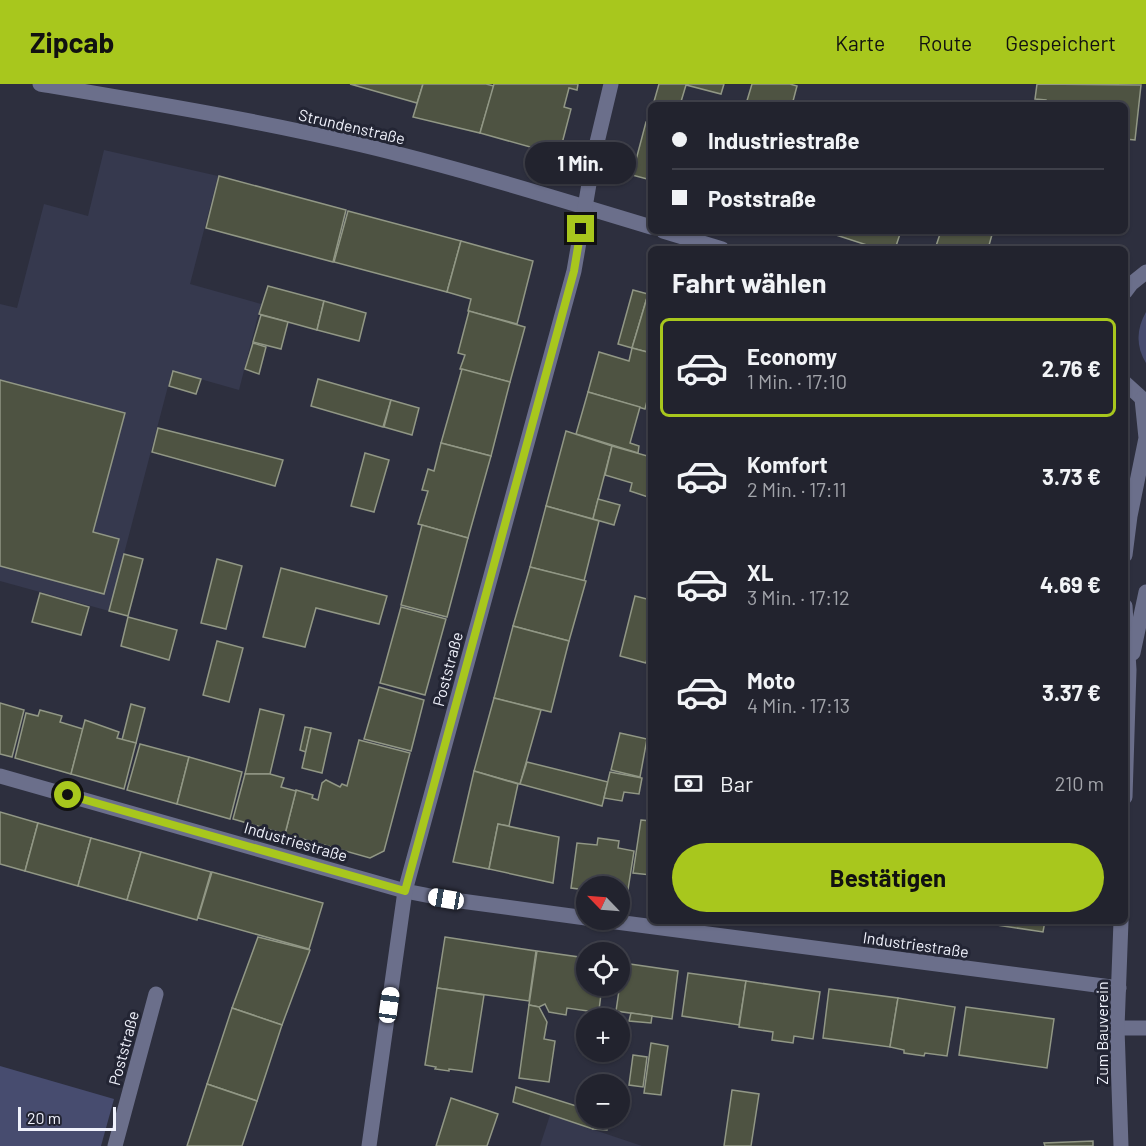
<!DOCTYPE html>
<html lang="de">
<head>
<meta charset="utf-8">
<style>
  body { margin:0; font-family:Barlow,sans-serif; background:#2a2b36; color:#f1f3f6; height:100vh; display:flex; flex-direction:column; font-size:22px; white-space:nowrap }
  * { box-sizing:border-box; margin:0 }
  p { font-size:20px; color:#a2a4aa }
  .icon { flex:none; width:33px; height:33px; fill:none; stroke:currentColor; stroke-width:2; stroke-linecap:round; stroke-linejoin:round }
  .map { position:relative; flex:1; overflow:hidden }
  .side { position:absolute; left:648px; top:162px; width:480px; height:678px; display:flex; flex-direction:column; background:#22232e; border-radius:9px; box-shadow:0 2px 4px #0004,0 0 0 2px #3f404a }
  .side>* { flex:none }
  .top-card { position:absolute; left:648px; top:18px; width:480px; height:132px; border-radius:9px; box-shadow:0 2px 4px #0004,0 0 0 2px #3f404a; display:grid; align-content:center; height:132px; padding:0 24px; background:#22232e }
  .needle { width:39px; rotate:295deg }
  .tools { position:absolute; left:576px; top:792px; display:grid; gap:12px }
  .tools a { display:grid; place-items:center; width:54px; height:54px; border-radius:50%; background:#22232e; box-shadow:0 2px 4px #0004,0 0 0 2px #3f404a; font-size:30px }
  .scale { position:absolute; left:18px; bottom:15px; width:98px; box-sizing:border-box; padding-left:6px; border:3px solid #f0f2fc; border-top:0; font-size:16px; line-height:21px; white-space:nowrap; color:#f0f2fc; -webkit-text-stroke:4px #232534; paint-order:stroke }
  .end { position:absolute; width:27px; height:27px; margin:-14px; border:8px solid #a8c71d; background:#111; box-shadow:0 0 0 3px #111 }
  .from { border-radius:50% }
  .bubble { position:absolute; height:42px; border-radius:21px; background:#22232e; box-shadow:0 2px 4px #0004,0 0 0 2px #3f404a; font-size:20px; font-weight:700; line-height:42px; text-align:center }
  .car { position:absolute; width:18px; height:36px; margin:-18px -9px; border-radius:8px; box-shadow:0 0 4px 2px #0007; background:linear-gradient(#fff 24%,#345 0 40%,#fff 0 76%,#345 0 86%,#fff 0) }
  .top-card b { display:flex; align-items:center; gap:21px; height:57px; font-size:22px }
  .top-card b+b { border-top:2px solid #3f404a }
  .top-card i { width:15px; height:15px; background:#f1f3f6 }
  ul { padding:0; list-style:none }
  li { display:flex; align-items:center; gap:18px; height:99px; margin:0 12px 9px; padding:0 12px; border:3px solid transparent; border-radius:9px }
  li div { flex:1 }
  li b { display:block; font-size:22px }
  li em { font-style:normal; font-weight:700 }
  li.selected { border-color:#a8c71d }
  li>.icon { width:54px; height:54px; stroke-width:1.5 }
  h2 { padding:0 24px; font-size:27px; line-height:72px }
  .pay { display:flex; align-items:center; gap:15px; height:66px; padding:0 24px; font-size:22px }
  .pay p { margin-inline-start:auto }
  .cta { display:flex; gap:12px; margin-top:auto; padding:12px 24px }
  .cta a { flex:1; height:69px; border-radius:36px; background:#a8c71d; color:#111; font-size:24px; font-weight:700; line-height:69px; text-align:center }
  header { display:flex; align-items:center; gap:36px; box-sizing:border-box; height:84px; padding:0 30px; background:#a8c71d; color:#111 }
  header strong { font-size:28px }
  nav { display:flex; gap:33px; margin-inline-start:auto; font-size:21px }
  .map>svg:first-child { display:block }
</style>
</head>
<body>
<header>
<strong>Zipcab</strong>
<nav><a>Karte</a><a>Route</a><a>Gespeichert</a></nav>
</header>
<div class="map">
<svg width="1146" height="1062" viewBox="0 0 1146 1062">
  <rect width="100%" height="100%" fill="#2d2f3e"/>
  <!-- built -->
  <g fill="#36394e">
    <polygon points="104,66 218,92 190,200 261,220 239,306 172,287 109,527 0,497 0,220 17,224 44,120 88,132"/>
    <polygon points="550,1031 642,1062 540,1062"/>
  </g>
  <!-- green -->
  <g fill="#474c6f">
    <path d="M1146,228V279C1136,263 1136,245 1146,228Z"/>
    <polygon points="0,982 114,1015 101,1062 0,1062"/>
  </g>
  <!-- building -->
  <g fill="#4e5342" stroke="#919785" stroke-width="1.5">
    <polygon points="350,0 423,0 417,19"/>
    <polygon points="423,0 486,0 494,2 480,49 413,33"/>
    <polygon points="494,0 578,0 577,6 569,4 564,23 571,25 559,71 480,49"/>
    <polygon points="659,0 724,0 721,10 686,1 680,21 653,21"/>
    <polygon points="752,0 790,0 797,2 792,21 749,21 746,20"/>
    <polygon points="1037,0 1141,1 1135,56 1125,55 1125,21 1046,21 1046,16 1035,15"/>
    <polygon points="646,38 651,39 651,96 632,91"/>
    <polygon points="219,92 346,126 333,178 206,144"/>
    <polygon points="348,127 461,157 447,208 334,178"/>
    <polygon points="837,147 901,147 895,165 876,164 836,151"/>
    <polygon points="941,147 993,147 988,165 935,165"/>
    <polygon points="461,157 533,177 517,240 468,227 471,215 447,208"/>
    <polygon points="268,202 324,217 317,246 259,230"/>
    <polygon points="633,206 648,210 632,264 618,260"/>
    <polygon points="649,207 651,208 651,269 632,264"/>
    <polygon points="324,217 366,229 359,257 317,246"/>
    <polygon points="469,227 525,243 510,298 460,285 465,271 458,269"/>
    <polygon points="261,231 288,238 281,265 253,258"/>
    <polygon points="253,259 266,263 259,290 245,285"/>
    <polygon points="632,264 651,269 651,301 645,325 588,308 599,268 629,277"/>
    <polygon points="462,285 510,298 491,372 441,359"/>
    <polygon points="173,287 201,295 196,310 169,302"/>
    <polygon points="318,295 391,316 383,343 311,322"/>
    <polygon points="0,296 125,329 93,448 119,455 104,510 0,482"/>
    <polygon points="588,308 640,323 630,359 639,362 638,369 576,350"/>
    <polygon points="391,316 419,324 412,351 384,343"/>
    <polygon points="158,344 283,376 275,402 152,368"/>
    <polygon points="566,347 612,362 593,435 546,422"/>
    <polygon points="441,359 491,372 468,454 418,440 428,407 422,406 428,385 434,387"/>
    <polygon points="612,362 651,373 651,414 630,407 632,399 605,391"/>
    <polygon points="365,369 389,376 374,428 351,422"/>
    <polygon points="598,415 620,421 614,441 593,435"/>
    <polygon points="546,422 599,437 584,497 530,483"/>
    <polygon points="422,441 468,454 447,533 401,521"/>
    <polygon points="124,470 143,475 128,532 109,527"/>
    <polygon points="217,475 242,482 226,545 201,539"/>
    <polygon points="530,483 586,497 569,557 513,542"/>
    <polygon points="281,484 387,512 379,540 316,524 305,563 263,553"/>
    <polygon points="40,509 89,523 81,551 32,538"/>
    <polygon points="635,512 651,516 651,558 646,579 620,572"/>
    <polygon points="401,523 446,535 425,611 380,599"/>
    <polygon points="128,533 177,546 169,576 121,562"/>
    <polygon points="513,542 569,557 551,628 494,614"/>
    <polygon points="217,557 243,564 229,618 203,611"/>
    <polygon points="379,603 424,616 411,667 364,655"/>
    <polygon points="494,614 541,626 520,700 474,687"/>
    <polygon points="0,619 24,626 12,673 0,670"/>
    <polygon points="131,620 145,624 136,659 122,656"/>
    <polygon points="260,625 284,631 270,690 245,690"/>
    <polygon points="40,626 62,632 60,638 83,645 71,690 15,674 26,629 38,632"/>
    <polygon points="85,636 119,648 117,654 136,659 124,705 71,690"/>
    <polygon points="305,643 311,644 306,668 300,666"/>
    <polygon points="311,644 331,649 322,689 302,684"/>
    <polygon points="620,649 647,655 640,693 611,686"/>
    <polygon points="359,656 410,669 384,767 370,774 285,750 296,706 313,711 312,714 318,716 322,699 326,696 340,703 342,700 347,702"/>
    <polygon points="140,660 189,673 177,720 127,706"/>
    <polygon points="189,673 242,688 230,735 177,720"/>
    <polygon points="527,678 608,698 602,722 520,700"/>
    <polygon points="474,687 518,700 509,742 498,740 489,785 453,778"/>
    <polygon points="610,688 642,694 639,710 624,708 622,717 604,714"/>
    <polygon points="245,690 270,690 284,694 281,703 296,707 285,750 233,735"/>
    <polygon points="0,728 38,739 25,787 0,780"/>
    <polygon points="641,736 651,737 651,791 633,789"/>
    <polygon points="38,739 91,754 78,802 25,787"/>
    <polygon points="498,740 559,753 553,799 489,785"/>
    <polygon points="91,754 141,768 127,816 78,802"/>
    <polygon points="598,754 619,757 618,764 634,767 627,812 620,811 620,802 586,802 586,806 571,804 577,759 597,761"/>
    <polygon points="141,768 211,788 197,836 127,816"/>
    <polygon points="212,788 323,819 309,865 198,834"/>
    <polygon points="984,837 1045,837 1043,848 984,839"/>
    <polygon points="258,853 310,866 282,941 232,924"/>
    <polygon points="445,853 536,867 529,917 437,904"/>
    <polygon points="537,867 586,874 586,902 602,902 599,926 595,928 567,924 566,931 549,928 545,920 539,923 529,921"/>
    <polygon points="623,879 678,887 672,935 616,927"/>
    <polygon points="688,889 746,897 739,941 682,932"/>
    <polygon points="746,897 820,908 813,955 794,952 793,959 772,956 773,948 739,943"/>
    <polygon points="437,904 484,911 472,988 449,985 449,987 435,985 436,983 425,981"/>
    <polygon points="829,905 898,914 890,963 823,954"/>
    <polygon points="898,914 955,923 947,972 925,969 924,972 904,969 904,966 890,963"/>
    <polygon points="529,921 539,923 547,938 544,955 555,957 549,998 519,994"/>
    <polygon points="966,923 1054,935 1047,984 959,971"/>
    <polygon points="232,924 282,941 257,1017 207,1000"/>
    <polygon points="631,929 652,932 651,939 629,937"/>
    <polygon points="651,959 668,962 661,1011 644,1009"/>
    <polygon points="633,971 647,973 643,1003 629,1001"/>
    <polygon points="207,1000 257,1017 242,1062 187,1062"/>
    <polygon points="516,1003 586,1025 586,1034 595,1034 593,1045 513,1018"/>
    <polygon points="732,1006 759,1010 751,1062 724,1062"/>
    <polygon points="451,1014 498,1030 487,1062 436,1062"/>
    <polygon points="595,1034 609,1034 607,1046 593,1045"/>
    <polygon points="1093,1057 1093,1062 1045,1062 1044,1059"/>
  </g>
  <g fill="none" stroke-linecap="round" stroke-linejoin="round">
    <!-- minor -->
    <g stroke="#6b6f8b" stroke-width="15">
      <path d="M40,0C147,18 256,36 362,61C459,84 555,114 651,143"/>
      <polyline points="663,147 722,165"/>
      <polyline points="0,692 405,807 446,815 586,834"/>
      <polyline points="601,836 1119,904"/>
      <polyline points="1117,944 1146,944"/>
      <polyline points="115,1062 156,910"/>
      <polyline points="369,1062 405,807 574,187 594,71 611,0"/>
    </g>
    <!-- tertiary -->
    <g stroke="#6b6f8b" stroke-width="15">
      <polyline points="1125,208 1131,200 1146,188"/>
      <polyline points="1125,299 1146,318"/>
      <polyline points="1125,471 1130,432 1146,354 1142,315"/>
      <polyline points="1125,522 1129,586 1125,713"/>
      <polyline points="1133,569 1146,508"/>
      <polyline points="1121,1062 1117,944 1121,837"/>
    </g>
  </g>
  <g fill="none" stroke-linecap="round" stroke-linejoin="round">
    <!-- route -->
    <polyline stroke="#a8c71d" stroke-width="8" points="68,711 405,807 574,187 581,145"/>
  </g>
  <g text-anchor="middle" dominant-baseline="central" stroke-width="6" stroke-linejoin="round" paint-order="stroke">
    <!-- street labels -->
    <g font-size="16" fill="#f0f2fc" stroke="#232534">
      <text transform="translate(352 42) rotate(13)">Strundenstraße</text>
      <text transform="translate(447 585) rotate(-75)">Poststraße</text>
      <text transform="translate(296 757) rotate(16)">Industriestraße</text>
      <text transform="translate(916 860) rotate(8)">Industriestraße</text>
      <text transform="translate(1101 949) rotate(-90)">Zum Bauverein</text>
      <text transform="translate(123 964) rotate(-75)">Poststraße</text>
    </g>
  </g>
</svg>
<div class="tools">
<a><svg class="needle" viewBox="-14 -14 28 28"><path d="M0-13l5 13h-10z" fill="#e53935"/><path d="M0 13l5-13h-10z" fill="#a2a4aa"/></svg></a>
<a><svg class="icon" aria-label="locate" viewBox="0 0 24 24"><circle cx="12" cy="12" r="6"/><path d="M12 2v4M12 18v4M2 12h4M18 12h4"/></svg></a>
<a>+</a>
<a>−</a>
</div>
<div class="scale">20 m</div>
<i class="end from" style="left:68px;top:711px"></i>
<i class="end" style="left:581px;top:145px"></i>
<div class="bubble" style="left:525px;top:58px;width:111px">1 Min.</div>
<i class="car" style="left:446px;top:815px;rotate:280deg"></i>
<i class="car" style="left:389px;top:921px;rotate:8deg"></i>
<div class="top-card">
<b><i class="from"></i>Industriestraße</b>
<b><i></i>Poststraße</b>
</div>
<section class="side">
<h2>Fahrt wählen</h2>
<ul>
<li class="selected"><svg class="icon" aria-label="car" viewBox="0 0 24 24"><path d="M5 17H2v-5l4-1 3-4h7l3 4 3 1v5h-3M9 17h6M6 11h13"/><circle cx="7" cy="17" r="2"/><circle cx="17" cy="17" r="2"/></svg><div><b>Economy</b><p>1 Min. · 17:10</p></div><em>2.76 €</em></li>
<li><svg class="icon" aria-label="car" viewBox="0 0 24 24"><path d="M5 17H2v-5l4-1 3-4h7l3 4 3 1v5h-3M9 17h6M6 11h13"/><circle cx="7" cy="17" r="2"/><circle cx="17" cy="17" r="2"/></svg><div><b>Komfort</b><p>2 Min. · 17:11</p></div><em>3.73 €</em></li>
<li><svg class="icon" aria-label="car" viewBox="0 0 24 24"><path d="M5 17H2v-5l4-1 3-4h7l3 4 3 1v5h-3M9 17h6M6 11h13"/><circle cx="7" cy="17" r="2"/><circle cx="17" cy="17" r="2"/></svg><div><b>XL</b><p>3 Min. · 17:12</p></div><em>4.69 €</em></li>
<li><svg class="icon" aria-label="car" viewBox="0 0 24 24"><path d="M5 17H2v-5l4-1 3-4h7l3 4 3 1v5h-3M9 17h6M6 11h13"/><circle cx="7" cy="17" r="2"/><circle cx="17" cy="17" r="2"/></svg><div><b>Moto</b><p>4 Min. · 17:13</p></div><em>3.37 €</em></li>
</ul>
<div class="pay"><svg class="icon" aria-label="cash" viewBox="0 0 24 24"><path d="M3 7h18v10H3z"/><circle cx="12" cy="12" r="2"/></svg>Bar<p>210 m</p></div>
<div class="cta"><a>Bestätigen</a></div>
</section>
</div>
</body>
</html>
